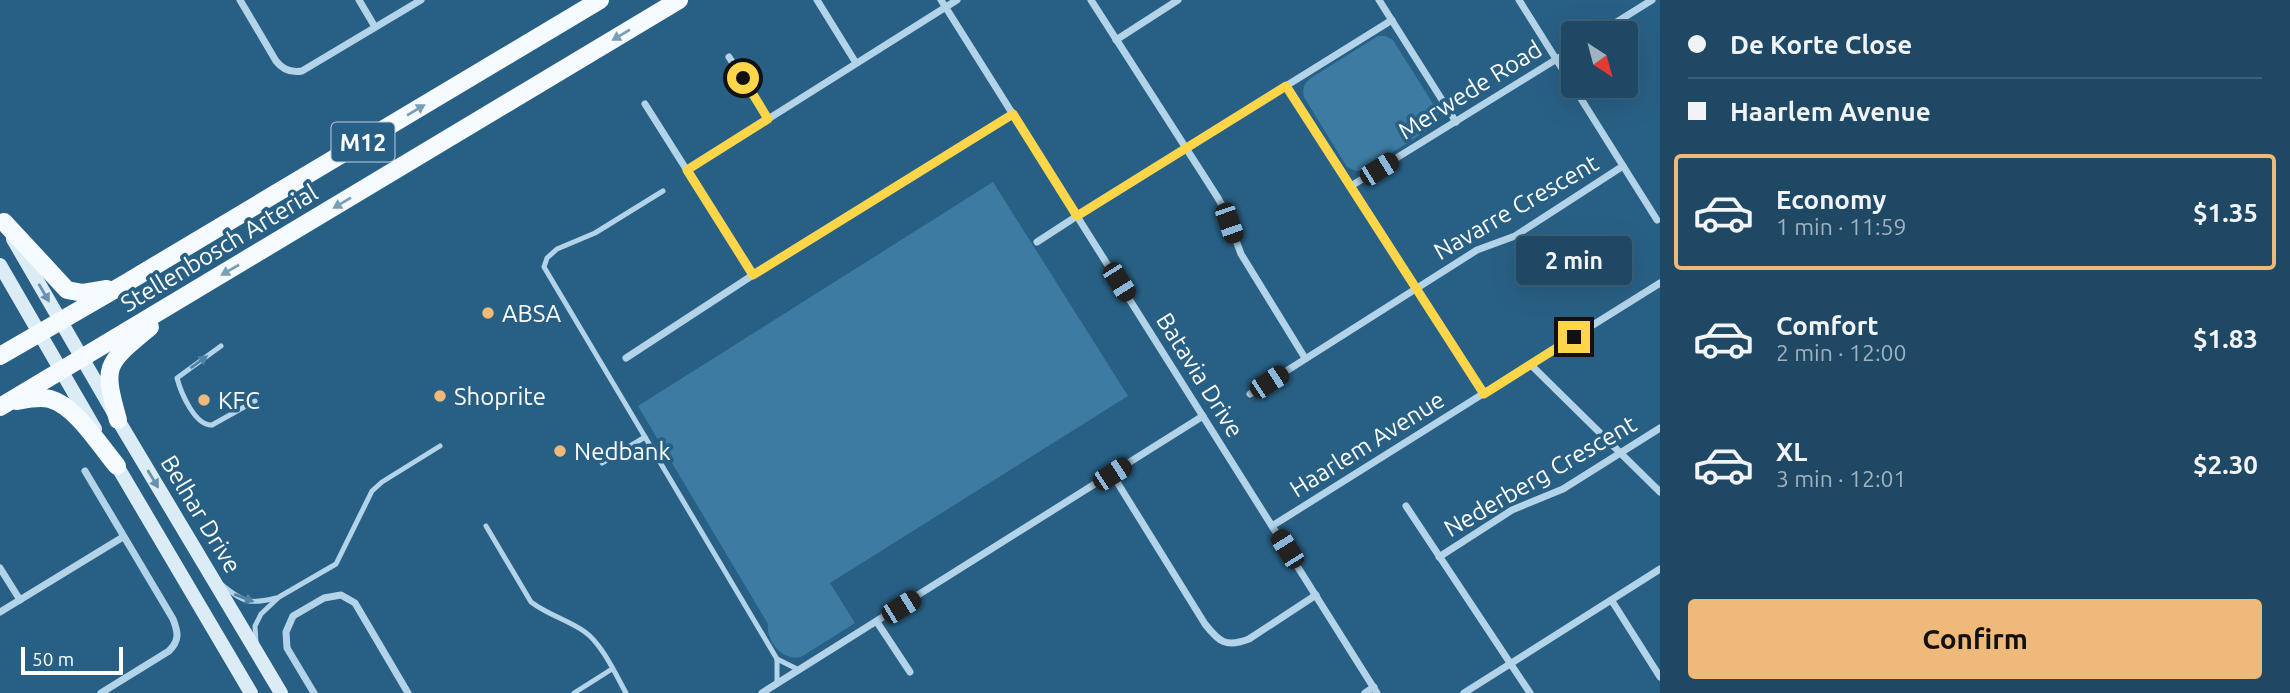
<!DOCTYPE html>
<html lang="en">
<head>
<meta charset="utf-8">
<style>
  body { margin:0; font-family:Ubuntu,sans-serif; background:#264f6a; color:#f1f3f6; height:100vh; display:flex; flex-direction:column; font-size:26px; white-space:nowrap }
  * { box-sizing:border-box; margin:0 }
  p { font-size:23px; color:#a1b2bf }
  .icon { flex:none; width:38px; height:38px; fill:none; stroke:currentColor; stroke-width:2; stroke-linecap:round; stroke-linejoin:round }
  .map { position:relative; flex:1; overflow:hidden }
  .drawer { display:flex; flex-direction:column; background:#1e4864; width:630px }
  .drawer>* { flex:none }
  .top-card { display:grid; align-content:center; height:154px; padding:0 28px; background:#1e4864 }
  .needle { width:46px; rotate:144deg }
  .fabs { position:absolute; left:1561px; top:21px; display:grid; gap:14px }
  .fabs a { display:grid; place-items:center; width:77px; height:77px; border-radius:7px; background:#1e4864; box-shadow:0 7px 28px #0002,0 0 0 2px #3c6078; font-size:35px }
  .scale { position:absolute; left:21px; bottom:18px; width:102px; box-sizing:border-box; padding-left:7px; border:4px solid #fff; border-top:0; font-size:19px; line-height:24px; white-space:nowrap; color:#fff; -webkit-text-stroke:5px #286085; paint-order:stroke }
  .end { position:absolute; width:32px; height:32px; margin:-16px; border:9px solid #ffd54a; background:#111; box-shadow:0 0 0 4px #111 }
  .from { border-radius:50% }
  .bubble { position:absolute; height:49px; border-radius:7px; background:#1e4864; box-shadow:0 7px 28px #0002,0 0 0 2px #3c6078; font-size:23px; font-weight:600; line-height:49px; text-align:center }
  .car { position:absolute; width:21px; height:42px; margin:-21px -10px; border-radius:9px; box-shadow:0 0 5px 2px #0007; background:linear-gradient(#222 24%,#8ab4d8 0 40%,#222 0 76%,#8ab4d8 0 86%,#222 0) }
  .top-card b { display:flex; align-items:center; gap:24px; height:66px; font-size:26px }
  .top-card b+b { border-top:2px solid #3c6078 }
  .top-card i { width:18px; height:18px; background:#f1f3f6 }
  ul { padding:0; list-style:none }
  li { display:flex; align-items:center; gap:21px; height:116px; margin:0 14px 10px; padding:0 14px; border:4px solid transparent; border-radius:7px }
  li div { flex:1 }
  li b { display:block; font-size:26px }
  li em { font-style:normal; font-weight:600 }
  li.current { border-color:#efb979 }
  li>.icon { width:63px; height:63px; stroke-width:1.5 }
  .button { display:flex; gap:14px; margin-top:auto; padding:14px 28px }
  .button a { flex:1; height:80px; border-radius:7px; background:#efb979; color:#111; font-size:28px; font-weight:600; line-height:80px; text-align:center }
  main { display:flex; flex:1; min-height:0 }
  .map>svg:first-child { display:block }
</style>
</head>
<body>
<main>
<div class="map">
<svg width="1660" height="693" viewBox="0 0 1660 693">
  <rect width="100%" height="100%" fill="#286085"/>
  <!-- green -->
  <g fill="#3d7ba2">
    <path d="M1378,36H1385L1393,40L1438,112V119L1434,126L1365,170L1356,171L1347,167L1304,97C1302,89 1304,83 1311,78Z"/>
    <path d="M993,182L1128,396L830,583L855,623L801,657C782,661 766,641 768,624L638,406Z"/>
  </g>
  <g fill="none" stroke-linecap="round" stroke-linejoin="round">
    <!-- lane -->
    <g stroke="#b3d3e8" stroke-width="5">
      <polyline points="663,191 595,233 557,249 547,258 544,267 777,659 777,684"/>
      <path d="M221,346L177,378C181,393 195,426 212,425L255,401"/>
      <polyline points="602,463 645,437"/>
      <path d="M486,526L531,602C548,615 568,620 585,632C602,644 616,675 626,693"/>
      <path d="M222,585C243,602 249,605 276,598"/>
      <polyline points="256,643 255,626 261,614 279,597 336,564 372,491 382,482 440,446"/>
      <polyline points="777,659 799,670"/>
      <polyline points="574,693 612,669"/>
    </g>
    <!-- street -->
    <g stroke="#b3d3e8" stroke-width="7">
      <path d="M240,0L276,61C283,70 291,73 302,71L421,0"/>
      <polyline points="359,0 375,27"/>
      <polyline points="817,0 856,63"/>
      <polyline points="941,0 1377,693"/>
      <polyline points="1091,0 1218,198 1225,211 1241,254 1305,358"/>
      <polyline points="1379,0 1456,122"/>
      <polyline points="1519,0 1657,220"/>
      <polyline points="1599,33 1652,0"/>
      <polyline points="1116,40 1178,0"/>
      <polyline points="729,57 768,119"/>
      <polyline points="1287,86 1484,394"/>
      <polyline points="645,104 753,275"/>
      <polyline points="687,170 957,0"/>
      <polyline points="1351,186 1573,49"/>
      <polyline points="1037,242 1077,216 1392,20"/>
      <polyline points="626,358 753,275 1013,114"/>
      <polyline points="1531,365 1660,492"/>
      <polyline points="1250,394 1477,250 1515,236 1623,166"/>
      <path d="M85,471L173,619C178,632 180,640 169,651L101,693"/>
      <path d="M1112,474L1205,624C1219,642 1226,648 1249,639L1316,595"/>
      <polyline points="1406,506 1530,693"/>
      <polyline points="1272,526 1660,283"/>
      <polyline points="1439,557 1512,510 1563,489 1660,428"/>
      <polyline points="0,568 20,600"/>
      <polyline points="1612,601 1660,677"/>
      <polyline points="0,612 123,537"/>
      <polyline points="877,622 910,672"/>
      <polyline points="314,693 287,648 286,632 293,616 324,598 341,595 355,603 408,693"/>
      <polyline points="762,693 1203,416"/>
      <polyline points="1365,693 1374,687"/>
      <polyline points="1464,693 1660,569"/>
    </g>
    <!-- secondary -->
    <g stroke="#dcecf7" stroke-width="14">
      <polyline points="13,239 118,420 281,693"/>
      <polyline points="0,265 95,429"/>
      <polyline points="113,459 251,693"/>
    </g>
    <!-- primary -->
    <g stroke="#f4fafe" stroke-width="18">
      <polyline points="4,222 67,290 83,293 107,289"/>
      <polyline points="0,356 126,283 600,0"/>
      <path d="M17,401C27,399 39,396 50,399C76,406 100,446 117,466"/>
      <polyline points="0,407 679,0"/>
      <path d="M118,420C102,364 106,364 150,327"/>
    </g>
  </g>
  <!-- one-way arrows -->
  <defs><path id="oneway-solid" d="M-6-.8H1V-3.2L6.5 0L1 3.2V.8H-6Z" transform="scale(1.75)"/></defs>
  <g fill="#7a9eb5">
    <use href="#oneway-solid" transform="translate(621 35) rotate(149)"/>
    <use href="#oneway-solid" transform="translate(416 110) rotate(-31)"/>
    <use href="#oneway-solid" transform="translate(342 203) rotate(149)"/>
    <use href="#oneway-solid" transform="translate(230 270) rotate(150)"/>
  </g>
  <g fill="#6791ad">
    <use href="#oneway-solid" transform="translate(44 293) rotate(60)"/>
    <use href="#oneway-solid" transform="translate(153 479) rotate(59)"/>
  </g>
  <g fill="#5282a3">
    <use href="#oneway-solid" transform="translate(199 362) rotate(-36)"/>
    <use href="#oneway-solid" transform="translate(244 598) rotate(21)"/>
  </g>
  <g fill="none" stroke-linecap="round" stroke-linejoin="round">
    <!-- route -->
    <polyline stroke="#ffd54a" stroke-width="9" points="743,78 768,119 687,170 753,275 1013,114 1077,216 1286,86 1484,394 1574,337"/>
  </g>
  <!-- markers -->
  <g fill="#efb979" stroke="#286085" stroke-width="2.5">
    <circle cx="488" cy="313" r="7"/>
    <circle cx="440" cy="396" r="7"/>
    <circle cx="204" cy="400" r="7"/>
    <circle cx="560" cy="451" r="7"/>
  </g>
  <g text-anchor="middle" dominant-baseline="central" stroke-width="7" stroke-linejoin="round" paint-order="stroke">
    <!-- shield labels -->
    <rect fill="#286085" stroke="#becfda" stroke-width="2" x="331.5" y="122.5" width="63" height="39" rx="5"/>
    <g font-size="23" font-weight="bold" fill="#fff">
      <text x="363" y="142">M12</text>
    </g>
    <!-- street labels -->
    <g font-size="24" fill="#fff" stroke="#286085">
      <text transform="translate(1470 90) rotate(-32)">Merwede Road</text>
      <text transform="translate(1516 207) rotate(-30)">Navarre Crescent</text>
      <text transform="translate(219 248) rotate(-31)">Stellenbosch Arterial</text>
      <text transform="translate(1200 375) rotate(58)">Batavia Drive</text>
      <text transform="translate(1367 444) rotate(-32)">Haarlem Avenue</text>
      <text transform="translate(1540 476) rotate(-30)">Nederberg Crescent</text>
      <text transform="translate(201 514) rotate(59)">Belhar Drive</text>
    </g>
    <!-- poi labels -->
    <g font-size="24" fill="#fff" stroke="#286085" text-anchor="start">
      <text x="502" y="313">ABSA</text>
      <text x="454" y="396">Shoprite</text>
      <text x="218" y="400">KFC</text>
      <text x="574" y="451">Nedbank</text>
    </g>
  </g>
</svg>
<div class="fabs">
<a><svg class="needle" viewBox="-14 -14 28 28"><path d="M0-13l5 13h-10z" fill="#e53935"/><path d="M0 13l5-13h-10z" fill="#a1b2bf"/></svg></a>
</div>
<div class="scale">50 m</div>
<i class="end from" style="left:743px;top:78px"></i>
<i class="end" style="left:1574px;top:337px"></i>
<div class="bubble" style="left:1516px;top:236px;width:116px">2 min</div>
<i class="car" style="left:1379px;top:169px;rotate:58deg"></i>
<i class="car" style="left:1229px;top:223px;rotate:161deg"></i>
<i class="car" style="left:1119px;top:282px;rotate:148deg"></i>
<i class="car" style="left:1269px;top:382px;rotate:57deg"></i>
<i class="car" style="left:1112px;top:474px;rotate:57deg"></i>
<i class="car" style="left:1287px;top:549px;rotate:328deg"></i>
<i class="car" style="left:901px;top:607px;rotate:58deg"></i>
</div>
<section class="drawer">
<div class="top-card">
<b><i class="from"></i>De Korte Close</b>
<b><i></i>Haarlem Avenue</b>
</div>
<ul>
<li class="current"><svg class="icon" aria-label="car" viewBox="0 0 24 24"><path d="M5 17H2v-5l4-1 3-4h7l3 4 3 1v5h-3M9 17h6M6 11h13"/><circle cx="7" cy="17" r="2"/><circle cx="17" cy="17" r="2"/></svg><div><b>Economy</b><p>1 min · 11:59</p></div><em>$1.35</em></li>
<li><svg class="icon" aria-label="car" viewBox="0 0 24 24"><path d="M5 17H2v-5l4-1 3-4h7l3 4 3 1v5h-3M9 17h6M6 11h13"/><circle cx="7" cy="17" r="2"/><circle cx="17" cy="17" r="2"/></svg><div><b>Comfort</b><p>2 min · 12:00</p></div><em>$1.83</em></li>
<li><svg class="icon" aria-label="car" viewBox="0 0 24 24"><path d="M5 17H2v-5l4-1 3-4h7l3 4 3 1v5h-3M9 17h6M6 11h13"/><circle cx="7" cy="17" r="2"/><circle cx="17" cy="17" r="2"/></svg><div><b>XL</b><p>3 min · 12:01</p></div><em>$2.30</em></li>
</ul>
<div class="button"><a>Confirm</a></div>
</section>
</main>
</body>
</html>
